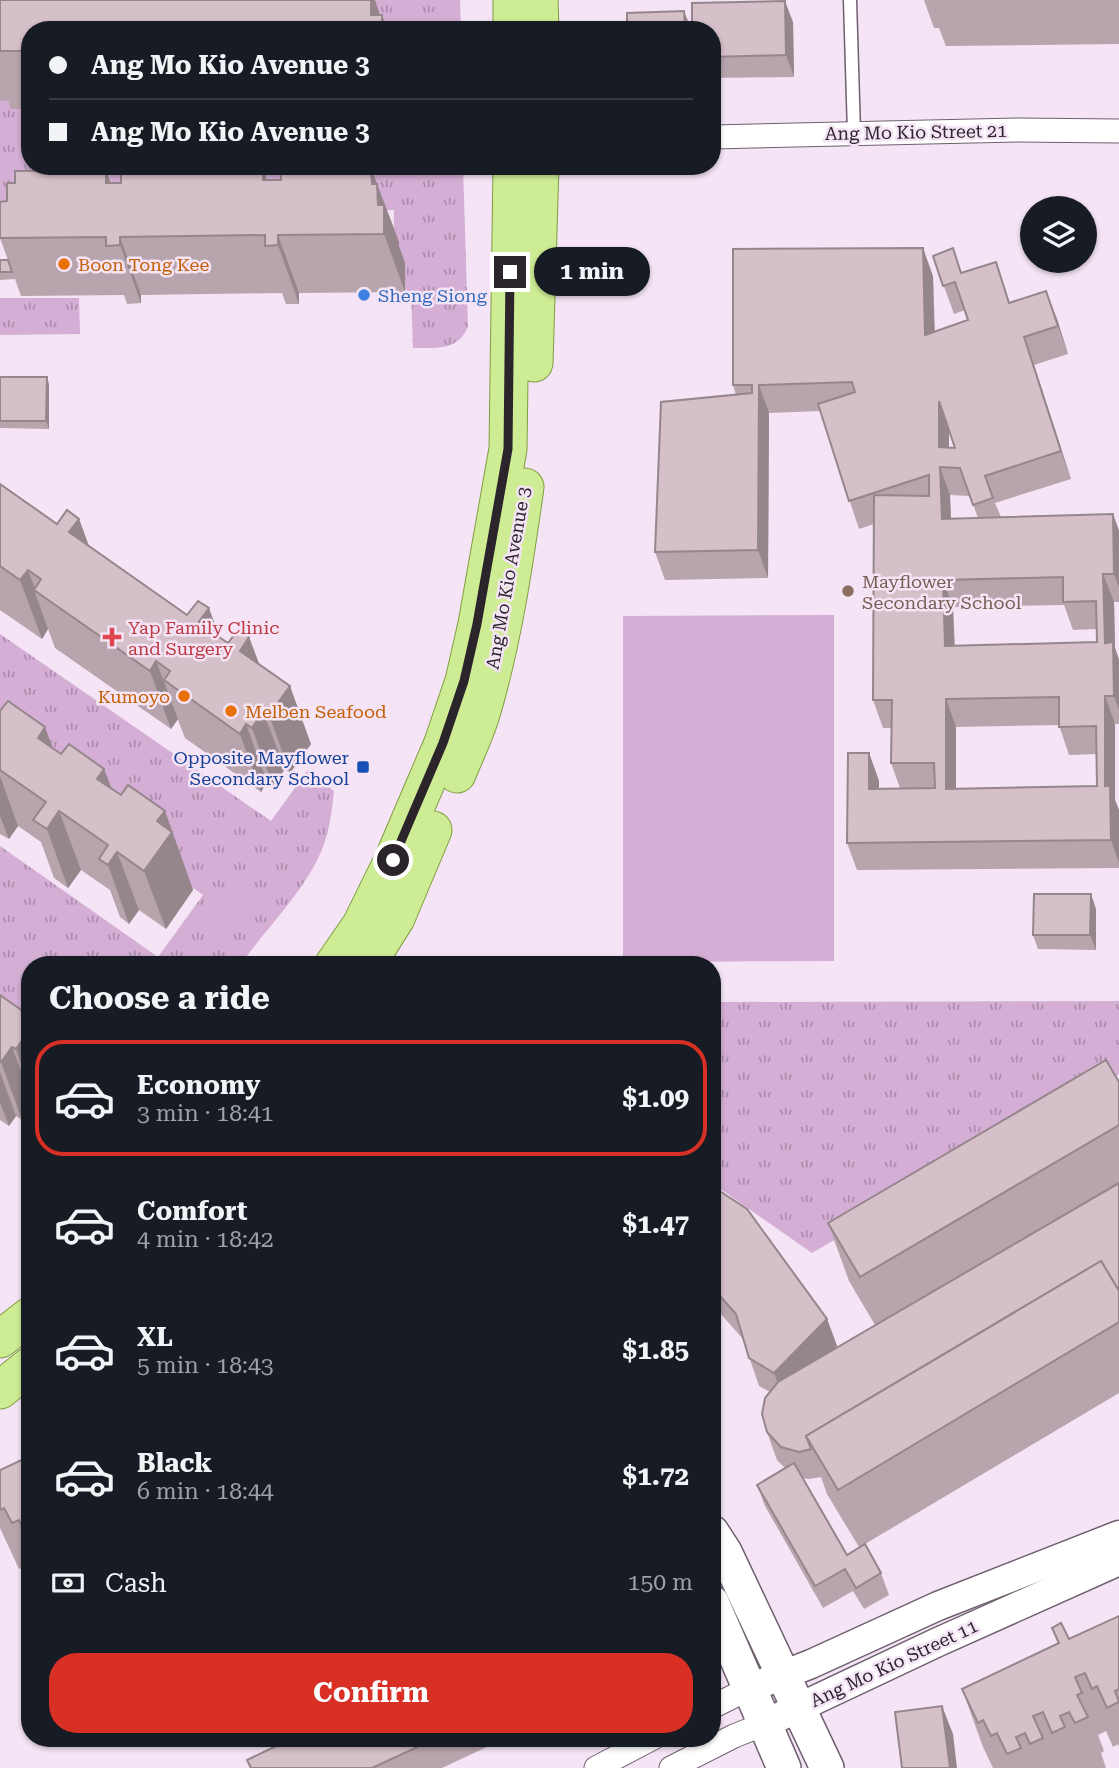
<!DOCTYPE html>
<html lang="en">
<head>
<meta charset="utf-8">
<style>
  body { margin:0; font-family:"Roboto Serif",serif; background:#20242c; color:#f1f3f6; height:100vh; display:flex; flex-direction:column; font-size:26px; white-space:nowrap }
  * { box-sizing:border-box; margin:0 }
  p { font-size:23px; color:#9ea1a6 }
  .icon { flex:none; width:38px; height:38px; fill:none; stroke:currentColor; stroke-width:2; stroke-linecap:round; stroke-linejoin:round }
  .map { position:relative; flex:1; overflow:hidden }
  .sheet { position:absolute; left:21px; top:956px; width:700px; height:791px; display:flex; flex-direction:column; background:#171b24; border-radius:28px; box-shadow:0 2px 5px #0004 }
  .sheet>* { flex:none }
  .guide { position:absolute; left:21px; top:21px; width:700px; height:154px; border-radius:28px; box-shadow:0 2px 5px #0004; display:grid; align-content:center; height:154px; padding:0 28px; background:#171b24 }
  .controls { position:absolute; left:1020px; top:196px; display:grid; gap:14px }
  .controls a { display:grid; place-items:center; width:77px; height:77px; border-radius:50%; background:#171b24; box-shadow:0 2px 5px #0004; font-size:35px }
  .end { position:absolute; width:32px; height:32px; margin:-16px; border:9px solid #2b252b; background:#fff; box-shadow:0 0 0 4px #fff }
  .from { border-radius:50% }
  .bubble { position:absolute; height:49px; border-radius:24px; background:#171b24; box-shadow:0 2px 5px #0004; font-size:23px; font-weight:700; line-height:49px; text-align:center }
  .guide b { display:flex; align-items:center; gap:24px; height:66px; font-size:26px }
  .guide b+b { border-top:2px solid #363941 }
  .guide i { width:18px; height:18px; background:#f1f3f6 }
  ul { padding:0; list-style:none }
  li { display:flex; align-items:center; gap:21px; height:116px; margin:0 14px 10px; padding:0 14px; border:4px solid transparent; border-radius:28px }
  li div { flex:1 }
  li b { display:block; font-size:26px }
  li em { font-style:normal; font-weight:700 }
  li.on { border-color:#d93025 }
  li>.icon { width:63px; height:63px; stroke-width:1.5 }
  h2 { padding:0 28px; font-size:32px; line-height:84px }
  .pay { display:flex; align-items:center; gap:18px; height:77px; padding:0 28px; font-size:26px }
  .pay p { margin-inline-start:auto }
  .cta { display:flex; gap:14px; margin-top:auto; padding:14px 28px }
  .cta a { flex:1; height:80px; border-radius:28px; background:#d93025; color:#fff; font-size:28px; font-weight:700; line-height:80px; text-align:center }
  .map>svg:first-child { display:block }
</style>
</head>
<body>
<div class="map">
<svg width="1119" height="1768" viewBox="0 0 1119 1768">
  <defs>
    <pattern id="grass-tufts" width="24" height="20" patternUnits="userSpaceOnUse" patternTransform="scale(1.75)"><rect width="24" height="20" fill="#d4aed5"/><path d="M3 7l-1-3M5 7V3M7 7l1-3M15 17l-1-3M17 17v-4M19 17l1-3" fill="none" stroke="#ac8dad"/></pattern>
  </defs>
  <rect width="100%" height="100%" fill="#f4e4f5"/>
  <!-- grass -->
  <g fill="url(#grass-tufts)">
    <path d="M0,0H460L461,30H30V52L0,100H11L12,109H30V166H463L468,326C459,351 436,348 413,348L411,291L393,289L394,210L0,214Z"/>
    <polygon points="0,298 79,298 80,334 0,335"/>
    <path d="M0,634L271,821L307,771L334,791C332,809 330,827 324,844C309,887 267,927 241,964H30V1036L0,1015V846L158,957L203,895L0,749Z"/>
    <polygon points="1119,1001 1119,1074 812,1253 712,1183 712,1002"/>
  </g>
  <!-- pitch -->
  <g fill="#d4aed5">
    <polygon points="834,615 834,961 623,962 623,616"/>
    <polygon points="232,876 259,896 221,948 194,928"/>
  </g>
  <g fill="none" stroke-linecap="round" stroke-linejoin="round">
    <defs>
      <polyline id="service" points="850,0 854,133"/>
      <g id="minor">
        <polyline points="712,137 1017,130 1119,131"/>
        <polyline points="712,1707 750,1688"/>
        <polyline points="596,1768 653,1738"/>
        <polyline points="671,1768 734,1736 764,1724"/>
      </g>
      <g id="tertiary">
        <polyline points="750,1688 811,1664 938,1606 1119,1535"/>
        <polyline points="764,1724 938,1642 1119,1561"/>
      </g>
      <g id="secondary">
        <polyline points="712,1532 725,1552 827,1768"/>
        <polyline points="712,1602 784,1768"/>
      </g>
      <g id="primary">
        <polyline points="512,0 512,30"/>
        <polyline points="539,0 540,30"/>
        <polyline points="534,363 540,166"/>
        <path d="M457,774C465,754 475,734 481,714C503,640 514,564 525,487"/>
        <polyline points="334,964 361,925 393,860 443,743 464,681 477,624 508,449 512,166"/>
        <polyline points="367,964 396,918 433,830"/>
        <polyline points="0,1339 30,1316"/>
        <polyline points="0,1390 30,1366"/>
      </g>
    </defs>
    <!-- service casing -->
    <use href="#service" stroke="#6e606e" stroke-width="15"/>
    <!-- minor casing -->
    <use href="#minor" stroke="#6e606e" stroke-width="25"/>
    <!-- tertiary casing -->
    <use href="#tertiary" stroke="#6e606e" stroke-width="31"/>
    <!-- secondary casing -->
    <use href="#secondary" stroke="#6e606e" stroke-width="36"/>
    <!-- primary casing -->
    <use href="#primary" stroke="#809e40" stroke-width="39"/>
    <!-- service -->
    <use href="#service" stroke="#fff" stroke-width="12"/>
    <!-- minor -->
    <use href="#minor" stroke="#fff" stroke-width="23"/>
    <!-- tertiary -->
    <use href="#tertiary" stroke="#fff" stroke-width="28"/>
    <!-- secondary -->
    <use href="#secondary" stroke="#fff" stroke-width="33"/>
    <!-- primary -->
    <use href="#primary" stroke="#ceec94" stroke-width="37"/>
  </g>
  <!-- wall -->
  <g fill="#b7a4ac" fill-rule="evenodd">
    <polygon points="924,0 1119,0 1119,44 946,46 939,28 934,28"/>
    <polygon points="793,22 794,77 712,78 712,30"/>
    <polygon points="0,51 30,51 30,109 11,109 8,100 0,101"/>
    <polygon points="371,168 399,242 399,246 405,263 405,292 299,293 299,304 286,304 282,293 141,295 141,303 127,304 124,295 21,296 15,279 0,280 0,260 8,260 0,238 7,201 15,183 106,170 110,183 281,180"/>
    <path d="M933,256L1010,303L1057,319L1068,354L1034,365L1071,479L995,503L1001,517L1113,514L1119,531V602H1114L1115,648L1119,660V724H1115V800L1119,810V868L857,870L847,843L869,753L879,781V788H900L891,763L892,728H883L873,700L874,524L859,529L820,411L769,413L768,578L665,580L655,552L736,395L733,385L933,276L935,332L968,320L965,310L954,314ZM949,430L955,448L949,447ZM950,495L970,496L978,518L951,519ZM1064,605L1073,630L1097,629V642L955,646L953,607ZM1059,725L1069,755L1097,754V786L956,789V727Z"/>
    <polygon points="0,377 49,384 49,429 0,428"/>
    <polygon points="0,484 57,524 79,519 89,546 228,643 249,637 259,665 311,744 290,773 285,769 273,786 267,782 261,792 185,738 178,720 178,719 171,729 55,648 48,629 42,639 0,610"/>
    <polygon points="0,711 61,754 104,769 112,789 121,795 165,811 193,890 166,929 139,910 129,924 120,917 110,890 81,870 68,888 54,878 41,842 18,826 9,839 0,834"/>
    <polygon points="1096,909 1096,950 1038,949 1033,935"/>
    <polygon points="0,995 30,1016 30,1110 22,1120 16,1116 9,1126 0,1120"/>
    <path d="M1119,1082V1393L865,1544L881,1573L889,1595L864,1609L853,1591L823,1608L765,1506L757,1485L786,1469L777,1460L767,1432L770,1392L759,1386L743,1339L712,1304V1186L827,1319L837,1346L834,1349L875,1325L849,1281L828,1223ZM821,1477L827,1494L859,1547L847,1555L802,1478L809,1479Z"/>
    <polygon points="30,1456 30,1574 26,1566 19,1569 0,1528 0,1470"/>
    <polygon points="1119,1616 1119,1747 1118,1744 1113,1747 1106,1731 1098,1735 1104,1751 1101,1753 1106,1768 993,1768 983,1747 962,1689 1058,1644 1052,1628 1069,1639"/>
    <polygon points="293,1738 506,1738 442,1768 250,1768 247,1760"/>
  </g>
  <!-- shaded-wall -->
  <g fill="#95868c">
    <polygon points="371,0 375,0 382,21 382,15 388,30 377,30 371,15"/>
    <polygon points="785,1 793,22 794,77 786,55"/>
    <polygon points="684,11 690,26 690,30 685,30"/>
    <polygon points="371,168 399,242 399,246 405,263 405,292 384,234 372,184"/>
    <polygon points="263,169 284,227 263,180"/>
    <polygon points="106,170 127,229 106,183"/>
    <polygon points="278,235 299,293 299,304 278,245"/>
    <polygon points="120,237 141,295 141,303 120,245"/>
    <polygon points="923,248 933,276 935,363 925,335"/>
    <polygon points="1046,291 1057,319 1068,354 1058,326"/>
    <polygon points="1024,337 1034,365 1071,479 1061,451"/>
    <polygon points="47,377 49,384 49,429 46,421"/>
    <polygon points="759,385 769,413 768,578 758,550"/>
    <polygon points="939,401 949,428 949,467 939,447"/>
    <polygon points="940,467 950,495 952,547 942,519"/>
    <polygon points="1113,514 1119,531 1119,587 1114,574"/>
    <polygon points="79,519 100,577 69,532"/>
    <polygon points="28,570 36,591 34,590 48,629 42,639 20,580"/>
    <polygon points="1103,574 1114,602 1115,648 1119,660 1119,710 1114,696 1105,643"/>
    <polygon points="943,580 953,607 955,674 945,646"/>
    <polygon points="209,608 230,666 198,623"/>
    <polygon points="249,637 271,695 240,651"/>
    <polygon points="156,661 178,719 171,729 150,671"/>
    <polygon points="290,686 311,744 290,773 269,715"/>
    <polygon points="1105,696 1115,724 1115,800 1119,810 1119,863 1111,840 1105,786"/>
    <polygon points="946,699 956,727 956,817 946,789"/>
    <polygon points="263,711 285,769 273,786 252,728"/>
    <polygon points="246,724 267,782 261,792 240,734"/>
    <polygon points="45,727 66,785 38,738"/>
    <polygon points="869,753 879,781 879,816 869,789"/>
    <polygon points="104,769 126,827 97,779"/>
    <polygon points="0,776 18,826 9,839 0,816"/>
    <polygon points="59,811 81,870 68,888 47,829"/>
    <polygon points="165,811 193,890 166,929 144,871 157,821"/>
    <polygon points="117,852 139,910 129,924 108,865"/>
    <polygon points="1091,894 1096,909 1096,950 1090,935"/>
    <polygon points="30,1029 30,1088 16,1049"/>
    <polygon points="12,1047 30,1096 30,1110 22,1120 1,1062"/>
    <polygon points="0,1072 16,1116 9,1126 0,1102"/>
    <polygon points="827,1319 837,1346 784,1401 774,1373"/>
    <polygon points="942,1706 953,1734 957,1768 950,1768"/>
  </g>
  <!-- building -->
  <g fill="#d5bfc8" stroke="#95868c" stroke-width="2" fill-rule="evenodd">
    <polygon points="0,0 371,0 371,15 382,15 382,30 30,30 30,51 0,51"/>
    <polygon points="785,1 786,55 712,57 712,30 692,30 692,3"/>
    <polygon points="684,11 685,30 627,30 627,13"/>
    <polygon points="371,168 372,184 377,184 378,205 384,205 384,234 278,235 278,245 265,246 265,235 120,237 120,245 106,246 106,237 0,238 0,202 7,201 7,183 15,183 15,171 106,170 106,183 121,183 121,170 263,169 263,180 281,180 280,169"/>
    <path d="M923,248L925,335L968,320L955,282L943,286L933,256L953,248L961,273L996,262L1009,303L1046,291L1058,326L1024,337L1061,451L985,476L993,498L973,505L960,468L940,467L942,519L1113,514L1114,574H1103L1105,643L1113,642L1114,696H1105V786H1110L1111,840L847,843L848,753H869V789L935,788L934,763H891L892,700H873L874,495L929,496V475L849,501L818,404L855,392L852,382L759,385L758,550L655,552L661,402L752,393V385H733V249ZM939,401L955,448L939,447ZM1063,577V602L1096,601L1097,642L945,646L943,580ZM1059,697V727L1096,726L1097,786L946,789V699Z"/>
    <polygon points="0,260 8,260 12,272 0,272"/>
    <polygon points="0,377 47,377 46,421 0,421"/>
    <polygon points="0,484 57,524 67,510 79,519 69,532 187,615 198,601 209,608 198,623 228,643 238,630 249,637 240,651 290,686 269,715 263,711 252,728 246,724 240,734 164,680 170,671 156,661 150,671 34,590 41,579 28,570 20,580 0,566"/>
    <polygon points="8,701 45,727 38,738 61,754 69,744 104,769 97,779 121,795 128,785 165,811 157,821 172,832 144,871 117,852 108,865 99,859 108,845 59,811 47,829 33,820 46,802 0,770 0,711"/>
    <polygon points="1034,894 1091,894 1090,935 1033,935"/>
    <polygon points="0,995 30,1016 30,1029 16,1049 12,1047 1,1062 0,1061"/>
    <polygon points="1106,1060 1119,1082 1119,1125 860,1277 828,1223"/>
    <polygon points="1119,1183 1119,1291 1101,1261 806,1436 811,1449 799,1452 781,1447 767,1432 762,1414 765,1398 778,1382"/>
    <polygon points="712,1186 747,1209 827,1319 774,1373 749,1358 736,1314 712,1287"/>
    <polygon points="1101,1261 1119,1291 1119,1322 838,1490 806,1436"/>
    <polygon points="30,1456 30,1528 24,1531 19,1520 12,1523 4,1508 0,1510 0,1470"/>
    <polygon points="794,1463 847,1555 865,1544 881,1573 856,1588 845,1569 815,1586 757,1485"/>
    <polygon points="1119,1616 1119,1689 1115,1691 1119,1702 1107,1708 1097,1686 1092,1689 1085,1673 1075,1677 1082,1693 1077,1695 1088,1717 1075,1723 1069,1712 1060,1716 1065,1727 1052,1733 1043,1712 1033,1716 1043,1738 1030,1744 1025,1733 1016,1737 1021,1748 1007,1754 997,1733 991,1736 983,1720 978,1723 962,1689 1059,1643 1052,1628 1061,1623 1069,1639"/>
    <polygon points="942,1706 950,1768 902,1768 895,1712"/>
    <polygon points="293,1738 437,1738 372,1768 251,1768 247,1760"/>
  </g>
  <g fill="none" stroke-linecap="round" stroke-linejoin="round">
    <!-- route -->
    <polyline stroke="#2b252b" stroke-width="9" points="393,860 443,743 464,681 477,624 508,449 510,272"/>
  </g>
  <!-- markers -->
  <g fill="#e8710a" stroke="#f4e4f5" stroke-width="2.5">
    <circle cx="64" cy="264" r="7"/>
    <circle cx="184" cy="696" r="7"/>
    <circle cx="231" cy="711" r="7"/>
  </g>
  <circle fill="#3f7fe0" stroke="#f4e4f5" stroke-width="2.5" cx="364" cy="295" r="7"/>
  <circle fill="#8d6e63" stroke="#f4e4f5" stroke-width="2.5" cx="848" cy="591" r="7"/>
  <path fill="#e0444e" stroke="#f4e4f5" stroke-width="2.5" d="M108.5 626.5h7v7h7v7h-7v7h-7v-7h-7v-7h7z"/>
  <rect fill="#1a4fb4" stroke="#f4e4f5" stroke-width="2.5" x="356" y="760" width="14" height="14" rx="3.5"/>
  <g text-anchor="middle" dominant-baseline="central" stroke-width="5" stroke-linejoin="round" paint-order="stroke">
    <!-- street labels -->
    <g font-size="18" fill="#2b252b" stroke="#f4e4f5">
      <text transform="translate(916 132) rotate(-1)">Ang Mo Kio Street 21</text>
      <text transform="translate(508 578) rotate(-80)">Ang Mo Kio Avenue 3</text>
      <text transform="translate(894 1663) rotate(-25)">Ang Mo Kio Street 11</text>
    </g>
    <!-- food labels -->
    <g font-size="18" fill="#c56008" stroke="#f4e4f5" text-anchor="start">
      <text x="78" y="264">Boon Tong Kee</text>
      <text x="170" y="696" text-anchor="end">Kumoyo</text>
      <text x="245" y="711">Melben Seafood</text>
    </g>
    <!-- shop labels -->
    <g font-size="18" fill="#366cbe" stroke="#f4e4f5" text-anchor="start">
      <text x="378" y="295">Sheng Siong</text>
    </g>
    <!-- education labels -->
    <g font-size="18" fill="#785e54" stroke="#f4e4f5" text-anchor="start">
      <text x="862" y="581">Mayflower<tspan x="862" dy="21">Secondary School</tspan></text>
    </g>
    <!-- health labels -->
    <g font-size="18" fill="#be3a42" stroke="#f4e4f5" text-anchor="start">
      <text x="128" y="627">Yap Family Clinic<tspan x="128" dy="21">and Surgery</tspan></text>
    </g>
    <!-- transit labels -->
    <g font-size="18" fill="#164399" stroke="#f4e4f5" text-anchor="end">
      <text x="349" y="757">Opposite Mayflower<tspan x="349" dy="21">Secondary School</tspan></text>
    </g>
  </g>
</svg>
<div class="controls">
<a><svg class="icon" aria-label="layers" viewBox="0 0 24 24"><path d="M12 4l9 5-9 5-9-5zM3 14l9 5 9-5"/></svg></a>
</div>
<i class="end from" style="left:393px;top:860px"></i>
<i class="end" style="left:510px;top:272px"></i>
<div class="bubble" style="left:534px;top:247px;width:116px">1 min</div>
<div class="guide">
<b><i class="from"></i>Ang Mo Kio Avenue 3</b>
<b><i></i>Ang Mo Kio Avenue 3</b>
</div>
<section class="sheet">
<h2>Choose a ride</h2>
<ul>
<li class="on"><svg class="icon" aria-label="car" viewBox="0 0 24 24"><path d="M5 17H2v-5l4-1 3-4h7l3 4 3 1v5h-3M9 17h6M6 11h13"/><circle cx="7" cy="17" r="2"/><circle cx="17" cy="17" r="2"/></svg><div><b>Economy</b><p>3 min · 18:41</p></div><em>$1.09</em></li>
<li><svg class="icon" aria-label="car" viewBox="0 0 24 24"><path d="M5 17H2v-5l4-1 3-4h7l3 4 3 1v5h-3M9 17h6M6 11h13"/><circle cx="7" cy="17" r="2"/><circle cx="17" cy="17" r="2"/></svg><div><b>Comfort</b><p>4 min · 18:42</p></div><em>$1.47</em></li>
<li><svg class="icon" aria-label="car" viewBox="0 0 24 24"><path d="M5 17H2v-5l4-1 3-4h7l3 4 3 1v5h-3M9 17h6M6 11h13"/><circle cx="7" cy="17" r="2"/><circle cx="17" cy="17" r="2"/></svg><div><b>XL</b><p>5 min · 18:43</p></div><em>$1.85</em></li>
<li><svg class="icon" aria-label="car" viewBox="0 0 24 24"><path d="M5 17H2v-5l4-1 3-4h7l3 4 3 1v5h-3M9 17h6M6 11h13"/><circle cx="7" cy="17" r="2"/><circle cx="17" cy="17" r="2"/></svg><div><b>Black</b><p>6 min · 18:44</p></div><em>$1.72</em></li>
</ul>
<div class="pay"><svg class="icon" aria-label="cash" viewBox="0 0 24 24"><path d="M3 7h18v10H3z"/><circle cx="12" cy="12" r="2"/></svg>Cash<p>150 m</p></div>
<div class="cta"><a>Confirm</a></div>
</section>
</div>
</body>
</html>
